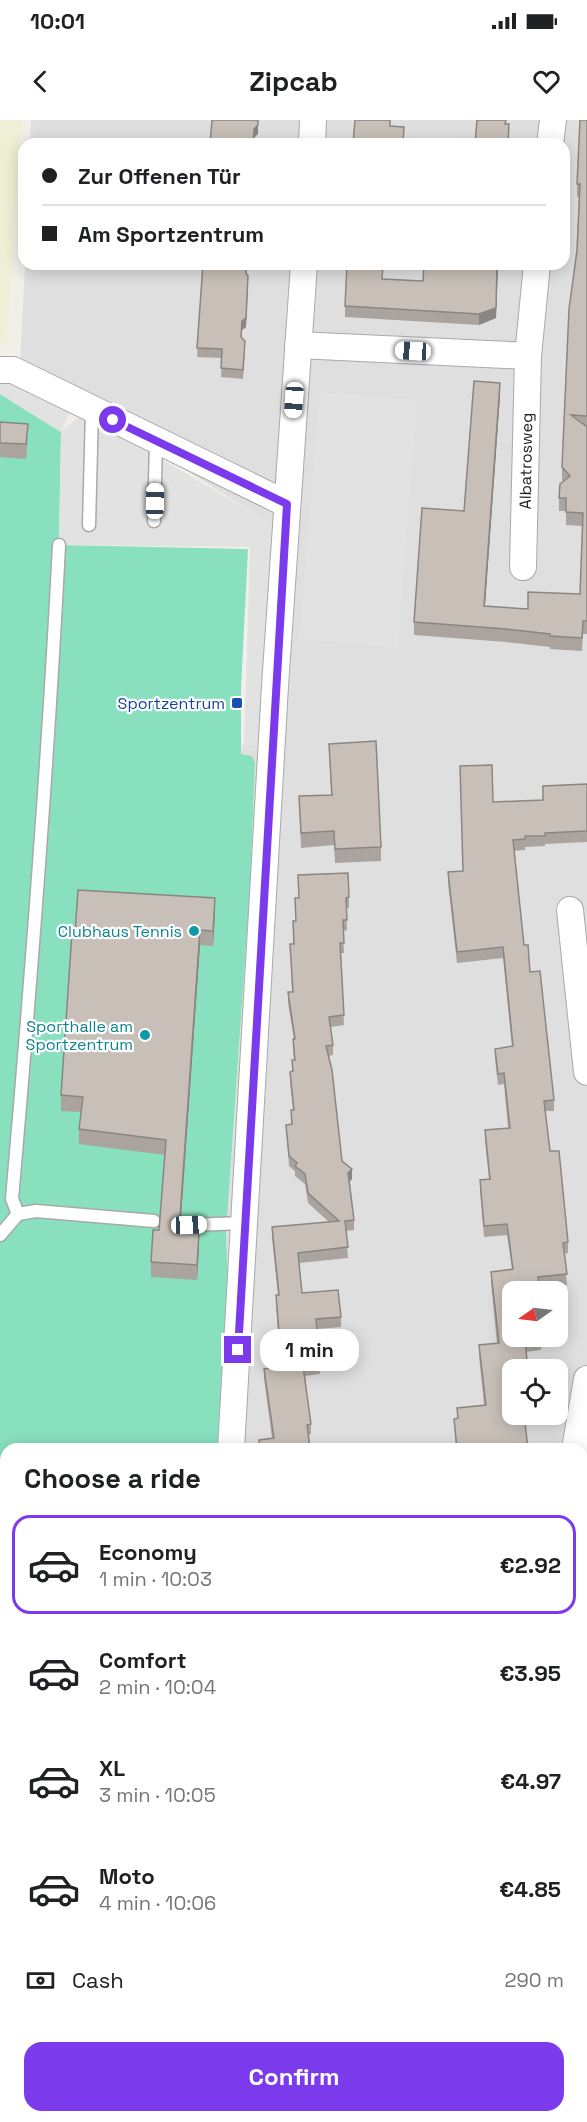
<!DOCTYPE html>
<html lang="en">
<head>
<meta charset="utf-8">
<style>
  body { margin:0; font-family:"Space Grotesk",sans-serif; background:#f6f6f6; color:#202124; height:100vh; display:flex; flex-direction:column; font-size:22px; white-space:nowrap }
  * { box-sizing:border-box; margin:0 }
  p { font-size:20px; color:#757577 }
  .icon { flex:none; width:33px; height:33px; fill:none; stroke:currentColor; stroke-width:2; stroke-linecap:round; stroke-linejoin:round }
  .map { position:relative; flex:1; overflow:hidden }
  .drawer { position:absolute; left:0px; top:1323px; width:588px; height:680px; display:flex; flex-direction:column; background:#fff; border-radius:18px 18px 0 0; box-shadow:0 3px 15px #0003 }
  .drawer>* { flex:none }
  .banner { position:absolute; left:18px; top:18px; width:552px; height:132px; border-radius:18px; box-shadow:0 3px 15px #0003; display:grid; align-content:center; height:132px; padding:0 24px; background:#fff }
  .needle { width:39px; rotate:256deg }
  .fabs { position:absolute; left:502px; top:1161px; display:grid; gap:12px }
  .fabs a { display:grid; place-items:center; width:66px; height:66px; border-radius:12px; background:#fff; box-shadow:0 3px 15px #0003; font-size:30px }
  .end { position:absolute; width:27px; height:27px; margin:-14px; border:8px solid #7c3aed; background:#fff; box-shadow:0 0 0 3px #fff }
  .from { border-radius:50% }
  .bubble { position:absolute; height:42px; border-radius:18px; background:#fff; box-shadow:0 3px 15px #0003; font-size:20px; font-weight:800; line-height:42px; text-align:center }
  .car { position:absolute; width:18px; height:36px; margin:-18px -9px; border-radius:8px; box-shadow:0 0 4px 2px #0007; background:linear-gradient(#fff 24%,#345 0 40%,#fff 0 76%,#345 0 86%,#fff 0) }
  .banner b { display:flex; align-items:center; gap:21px; height:57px; font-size:22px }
  .banner b+b { border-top:2px solid #e0e0e0 }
  .banner i { width:15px; height:15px; background:#202124 }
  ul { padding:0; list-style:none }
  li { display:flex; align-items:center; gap:18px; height:99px; margin:0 12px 9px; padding:0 12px; border:3px solid transparent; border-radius:18px }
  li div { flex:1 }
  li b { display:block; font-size:22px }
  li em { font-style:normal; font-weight:800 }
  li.active { border-color:#7c3aed }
  li>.icon { width:54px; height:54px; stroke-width:1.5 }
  h2 { padding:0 24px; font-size:27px; line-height:72px }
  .pay { display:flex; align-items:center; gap:15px; height:66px; padding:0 24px; font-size:22px }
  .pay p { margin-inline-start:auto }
  .primary-button { display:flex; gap:12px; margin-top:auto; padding:12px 24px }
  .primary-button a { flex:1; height:69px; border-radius:18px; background:#7c3aed; color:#fff; font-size:24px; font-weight:800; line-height:69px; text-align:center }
  .status { display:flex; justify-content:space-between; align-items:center; height:42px; padding:0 30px; background:#fff; direction:ltr }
  .status svg { height:16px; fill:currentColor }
  header { display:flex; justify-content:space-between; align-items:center; height:78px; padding:0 24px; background:#fff; font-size:27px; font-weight:800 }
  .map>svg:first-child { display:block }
</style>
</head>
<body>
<div class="status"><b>10:01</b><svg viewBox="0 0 49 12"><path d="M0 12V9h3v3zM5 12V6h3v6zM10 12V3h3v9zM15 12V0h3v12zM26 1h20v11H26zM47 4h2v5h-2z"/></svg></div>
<header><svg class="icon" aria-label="back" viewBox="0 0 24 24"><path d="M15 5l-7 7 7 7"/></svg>Zipcab<svg class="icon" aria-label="heart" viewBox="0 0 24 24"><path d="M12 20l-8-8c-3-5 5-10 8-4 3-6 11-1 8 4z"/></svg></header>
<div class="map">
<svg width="587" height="2002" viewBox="0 0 587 2002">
  <rect width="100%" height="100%" fill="#f2efe9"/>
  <!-- residential -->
  <path fill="#e0dfdf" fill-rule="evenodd" d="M31,0H587V2002H0V1610L6,1596V1996H582V1329H217L228,1166L226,1116L250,767L255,642L241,634L242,625H260L275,406L20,246L25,144H564V24H30ZM513,1172H558V1216H513ZM513,1250H558V1294H513Z"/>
  <!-- farmland -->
  <polygon fill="#eef0d5" points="0,0 21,0 7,219 0,226"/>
  <!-- pitch -->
  <polygon fill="#88e0be" points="0,274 61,312 59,425 248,429 241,568 241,634 252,636 255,642 250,767 226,1114 228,1166 217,1329 6,1329 6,1532 0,1533"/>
  <!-- parking -->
  <g fill="#e2e2e2">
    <polygon points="0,256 71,289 62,310 83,294 275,405 260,625 244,625 250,427 59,425 61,312 0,274"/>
    <polygon points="319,272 418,280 398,527 299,519"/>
  </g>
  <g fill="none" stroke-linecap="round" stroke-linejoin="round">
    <defs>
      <g id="service">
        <polyline points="154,401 156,321"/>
        <polyline points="89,405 92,290"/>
        <polyline points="18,1094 36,1091 154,1101"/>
        <polyline points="189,1105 245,1103"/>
        <path d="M0,1115L18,1094L12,1079C31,861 48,643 59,425"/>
      </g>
      <g id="minor">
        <polyline points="312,24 313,0"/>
        <polyline points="550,24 553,0"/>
        <polyline points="298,225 528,236 537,144"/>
        <polyline points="0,250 13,250 287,384"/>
        <polyline points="523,447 528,236"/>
        <polyline points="570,790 587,952"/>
        <polyline points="231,1329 275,566 304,144"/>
        <polyline points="575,1329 587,1259"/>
        <polyline points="582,1486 587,1485"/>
        <polyline points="0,1546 6,1546"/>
        <polyline points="582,1856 587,1854"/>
        <polyline points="191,1996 193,2002"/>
        <polyline points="415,1996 417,2002"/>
      </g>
    </defs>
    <!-- service casing -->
    <use href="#service" stroke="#a9a9a9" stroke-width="15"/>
    <!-- minor casing -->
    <use href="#minor" stroke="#a9a9a9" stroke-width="28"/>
    <!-- service -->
    <use href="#service" stroke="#fff" stroke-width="12"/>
    <!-- minor -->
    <use href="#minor" stroke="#fff" stroke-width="26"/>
  </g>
  <!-- wall -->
  <g fill="#aba49e">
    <polygon points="587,0 587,514 583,514 582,531 550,529 550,527 506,522 414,515 414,502 464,391 500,276 485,486 528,489 580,474 583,406 566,405 566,391 559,391 559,378 563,361 562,360 562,347 577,130 579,77 577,77 577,64"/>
    <polygon points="203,144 248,144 247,145 246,153 248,165 246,207 242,210 242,217 245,230 243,259 221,257 222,238 197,237"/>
    <polygon points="498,144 496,198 479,205 345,197 345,186 383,159 423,161"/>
    <polygon points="0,302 28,318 26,339 0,337"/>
    <polygon points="329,624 381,727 381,741 335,743 334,725 301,728 299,676 331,675"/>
    <polygon points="587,664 587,722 545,724 545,726 525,727 525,730 514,731 524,825 530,852 554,980 554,991 545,991 550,1031 568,1122 568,1133 564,1134 567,1165 513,1172 541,1219 541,1230 526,1232 513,1250 528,1329 456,1329 454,1299 457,1298 457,1288 484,1285 479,1236 479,1225 497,1223 491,1163 491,1152 512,1149 507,1115 484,1117 480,1070 480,1060 489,1059 485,1021 485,1010 508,1008 504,964 498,965 495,939 495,929 512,927 503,838 457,843 448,763 448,752 463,751 493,682 543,680 543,666"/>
    <polygon points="349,777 349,788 346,788 347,810 343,811 344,833 341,833 344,905 331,907 333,925 333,935 328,936 342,1041 352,1059 350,1062 354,1100 354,1110 346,1111 348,1138 299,1143 302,1173 341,1197 341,1207 317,1209 320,1254 305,1256 311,1304 311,1314 309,1315 310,1329 259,1329 259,1320 272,1318 264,1259 264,1249 276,1247 274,1226 279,1225 276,1186 276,1175 278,1175 272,1118 272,1107 329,1102 308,1083 305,1064 295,1056 295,1051 289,1046 286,1005 291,1004 291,990 293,990 290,962 290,952 292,951 292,940 294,940 293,929 293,919 294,919 288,883 288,872 292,872 290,824 293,824 293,801 296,801 295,778"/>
    <polygon points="215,793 213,826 200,825 180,1111 199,1128 197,1160 151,1157 151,1142 159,1110 165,1035 79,1024 79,1009 81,992 61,991 61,975"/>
    <polygon points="582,1517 587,1519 587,1574 582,1572"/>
    <polygon points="587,1860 587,2001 586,2002 582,1988 582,1861"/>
    <polygon points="133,1996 169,1996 170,2002 135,2002"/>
  </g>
  <!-- shaded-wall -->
  <g fill="#8b8681">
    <polygon points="258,0 258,14 254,18 254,9"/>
    <polygon points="498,144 496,198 479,205 479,194"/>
    <polygon points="248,156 246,207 242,210 242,201"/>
    <polygon points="500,263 500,276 484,499 484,486"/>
    <polygon points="215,778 215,793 213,826 213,811"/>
    <polygon points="200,810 200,825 179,1127 179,1111"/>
    <polygon points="352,1049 352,1059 348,1063 348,1053"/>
    <polygon points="199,1113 199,1128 197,1160 197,1145"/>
    <polygon points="6,1664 6,1672 0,1685 0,1677"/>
    <polygon points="6,1769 6,1776 0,1778 0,1770"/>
    <polygon points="6,1792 6,1800 0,1801 0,1794"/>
    <polygon points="6,1947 6,1956 0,1958 0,1948"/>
  </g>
  <!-- building -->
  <g fill="#c7bfb8" stroke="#8b8681" stroke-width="1.5">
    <polygon points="212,0 258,0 258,5 254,9 253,24 210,24"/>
    <polygon points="355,0 390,0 390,6 404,7 403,24 353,24"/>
    <polygon points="477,0 506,0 505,4 509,4 508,24 475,24"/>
    <polygon points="580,0 587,0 587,296 571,295 587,307 587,501 583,501 582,518 550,516 550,514 506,509 414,502 422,388 464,391 474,261 500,263 484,486 528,489 528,472 580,474 583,393 566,392 566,378 559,378 560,364 570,356 562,347 569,189 577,130 580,64 577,64"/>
    <polygon points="203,144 246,144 246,153 248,156 246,198 242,201 241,217 245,221 243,250 221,248 222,229 197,228"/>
    <polygon points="347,144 383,144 382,159 423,161 424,144 497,144 496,188 479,194 345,186"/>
    <polygon points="0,302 28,304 26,324 0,323"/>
    <polygon points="376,621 381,727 335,729 334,711 301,713 299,676 332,675 329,624"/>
    <polygon points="492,645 493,682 543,680 543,666 587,664 587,711 545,713 545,716 525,716 525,719 513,720 524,825 528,825 530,852 540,851 554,980 544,981 550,1031 559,1031 568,1122 563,1123 567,1154 538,1157 540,1172 513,1172 513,1216 540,1216 541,1219 525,1221 528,1250 513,1250 513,1294 524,1294 528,1329 457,1329 454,1299 458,1298 457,1288 486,1285 479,1225 499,1223 491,1152 513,1149 507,1104 484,1106 480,1060 490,1059 485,1010 510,1008 504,953 498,954 495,929 513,926 503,827 457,832 448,752 463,751 460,646"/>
    <polygon points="348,753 349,777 346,778 347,800 343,800 344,823 340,823 344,895 329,897 333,925 326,926 332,950 342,1041 352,1049 348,1053 354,1100 345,1101 348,1127 298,1133 302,1173 338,1170 341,1197 316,1199 320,1244 303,1246 311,1304 307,1305 310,1329 260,1329 259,1320 274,1318 264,1249 277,1247 274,1226 280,1225 276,1175 279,1175 272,1107 339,1101 308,1073 305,1054 295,1046 297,1043 289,1036 286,1005 292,1004 291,990 294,990 290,952 293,951 292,940 295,940 293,919 295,919 288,872 293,872 290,824 294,824 293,801 296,801 295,778 299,778 298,755"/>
    <polygon points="78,770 215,778 213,811 200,810 179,1111 199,1113 197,1145 151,1142 153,1110 159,1110 166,1020 79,1009 83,977 61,975 72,812 75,813"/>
    <polygon points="582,1517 587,1519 587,1564 582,1561"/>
    <polygon points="6,1619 6,1664 0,1677 0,1631"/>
    <polygon points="6,1714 6,1737 4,1738 6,1746 6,1769 0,1770 0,1716"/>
    <polygon points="0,1771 6,1792 0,1794"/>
    <polygon points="587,1860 587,1992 586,1992 582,1978 582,1861"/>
    <polygon points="6,1891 6,1947 0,1948 0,1893"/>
    <polygon points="136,1996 169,1996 170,2002 137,2002"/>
    <polygon points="215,1996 265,1996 266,2002 216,2002"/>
    <polygon points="344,1996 388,1996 390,2002 345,2002"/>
    <polygon points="453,1996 472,1996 474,2002 451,2002 450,1997"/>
    <polygon points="494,1996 496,2002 474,2002"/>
  </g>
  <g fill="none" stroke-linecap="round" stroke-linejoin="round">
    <!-- route -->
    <polyline stroke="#7c3aed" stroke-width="8" points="113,300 287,384 238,1230"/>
  </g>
  <!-- markers -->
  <rect fill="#1a4fb4" stroke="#fff" stroke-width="2" x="231" y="577" width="12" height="12" rx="3"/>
  <g fill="#0f9aa8" stroke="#fff" stroke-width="2">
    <circle cx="194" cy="811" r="6"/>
    <circle cx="145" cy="915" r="6"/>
  </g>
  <g text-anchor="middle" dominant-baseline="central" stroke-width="4.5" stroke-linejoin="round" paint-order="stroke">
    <!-- street labels -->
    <g font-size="16" fill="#222" stroke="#fff">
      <text transform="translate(526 341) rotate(-89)">Albatrosweg</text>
    </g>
    <!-- transit labels -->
    <g font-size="16" fill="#164399" stroke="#fff" text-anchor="end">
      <text x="225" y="583">Sportzentrum</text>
    </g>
    <!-- culture labels -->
    <g font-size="16" fill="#0d838f" stroke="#fff" text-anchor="end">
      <text x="182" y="811">Clubhaus Tennis</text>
      <text x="133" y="906">Sporthalle am<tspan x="133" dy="18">Sportzentrum</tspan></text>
    </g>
  </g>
</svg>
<div class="fabs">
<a><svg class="needle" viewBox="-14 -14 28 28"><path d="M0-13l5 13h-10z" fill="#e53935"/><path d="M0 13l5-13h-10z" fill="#757577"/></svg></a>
<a><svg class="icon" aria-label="locate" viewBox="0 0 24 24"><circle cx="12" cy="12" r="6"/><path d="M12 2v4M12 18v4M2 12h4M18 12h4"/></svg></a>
</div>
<i class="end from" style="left:113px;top:300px"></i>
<i class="end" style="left:238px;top:1230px"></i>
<div class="bubble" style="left:260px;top:1209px;width:99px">1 min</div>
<i class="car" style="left:413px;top:231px;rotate:273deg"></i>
<i class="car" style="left:294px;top:280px;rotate:184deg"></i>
<i class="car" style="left:155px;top:381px;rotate:1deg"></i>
<i class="car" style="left:189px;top:1105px;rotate:88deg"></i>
<div class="banner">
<b><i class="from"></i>Zur Offenen Tür</b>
<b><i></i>Am Sportzentrum</b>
</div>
<section class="drawer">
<h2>Choose a ride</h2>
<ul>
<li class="active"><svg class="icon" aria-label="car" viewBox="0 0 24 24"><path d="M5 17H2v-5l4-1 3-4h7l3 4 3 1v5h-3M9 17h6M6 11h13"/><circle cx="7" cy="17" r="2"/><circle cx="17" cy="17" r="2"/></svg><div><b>Economy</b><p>1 min · 10:03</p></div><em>€2.92</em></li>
<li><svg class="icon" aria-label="car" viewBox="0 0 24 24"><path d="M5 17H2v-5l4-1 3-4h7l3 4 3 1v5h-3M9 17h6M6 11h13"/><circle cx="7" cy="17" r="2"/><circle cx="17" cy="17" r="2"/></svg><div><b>Comfort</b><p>2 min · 10:04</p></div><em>€3.95</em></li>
<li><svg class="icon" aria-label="car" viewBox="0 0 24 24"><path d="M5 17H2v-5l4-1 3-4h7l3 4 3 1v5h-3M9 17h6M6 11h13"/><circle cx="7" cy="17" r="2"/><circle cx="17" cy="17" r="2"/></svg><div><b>XL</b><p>3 min · 10:05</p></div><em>€4.97</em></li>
<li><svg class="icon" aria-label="car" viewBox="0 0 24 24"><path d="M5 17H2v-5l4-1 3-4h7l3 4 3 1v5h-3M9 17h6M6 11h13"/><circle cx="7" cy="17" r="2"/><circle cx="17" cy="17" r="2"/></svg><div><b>Moto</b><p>4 min · 10:06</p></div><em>€4.85</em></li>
</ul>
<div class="pay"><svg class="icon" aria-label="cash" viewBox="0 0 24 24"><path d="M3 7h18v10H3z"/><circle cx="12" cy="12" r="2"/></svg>Cash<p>290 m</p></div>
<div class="primary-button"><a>Confirm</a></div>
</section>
</div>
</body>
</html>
